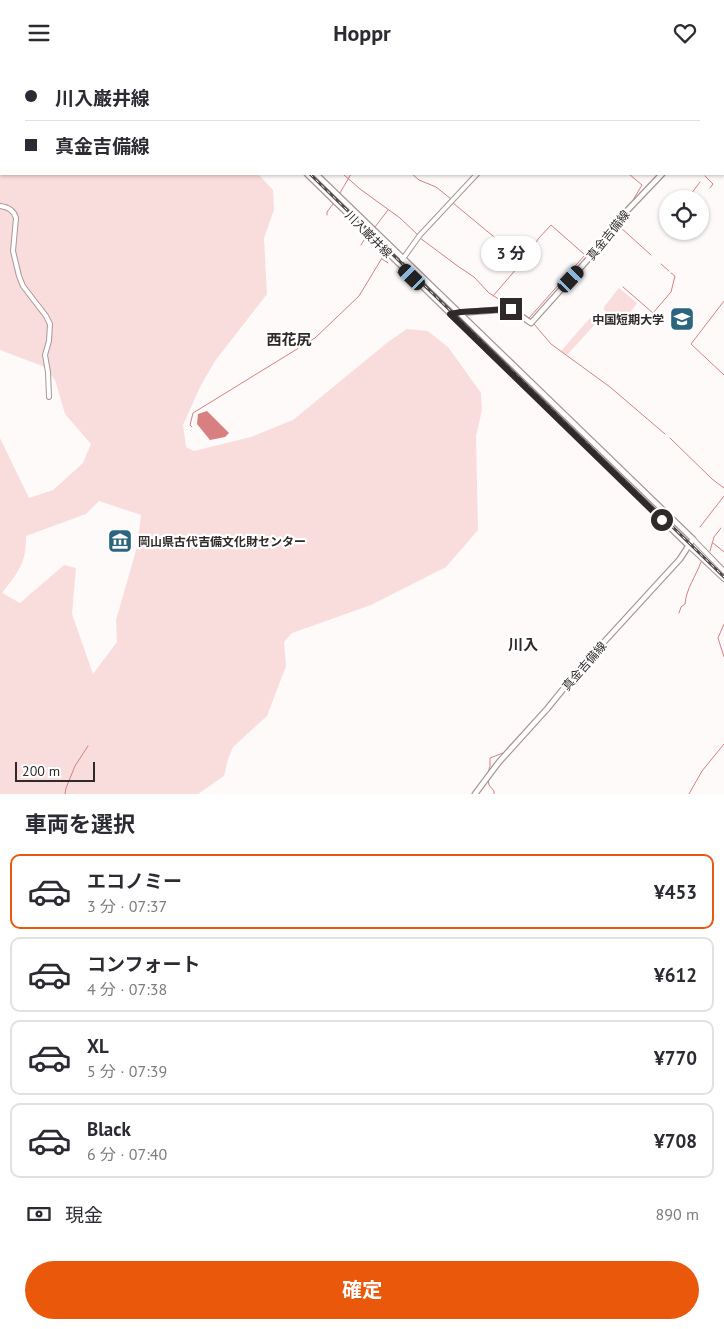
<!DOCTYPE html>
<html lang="ja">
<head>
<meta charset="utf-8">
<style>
  body { margin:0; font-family:"PT Sans","Noto Sans JP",sans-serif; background:#f2f2f3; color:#2b2b33; height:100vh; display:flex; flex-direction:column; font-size:19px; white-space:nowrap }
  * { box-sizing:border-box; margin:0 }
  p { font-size:16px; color:#7c7c81 }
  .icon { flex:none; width:28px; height:28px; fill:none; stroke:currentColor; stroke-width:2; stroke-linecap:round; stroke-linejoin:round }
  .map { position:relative; height:729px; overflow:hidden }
  .side { display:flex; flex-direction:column; background:#fff; flex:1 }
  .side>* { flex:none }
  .guide { position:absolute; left:0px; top:0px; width:725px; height:110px; box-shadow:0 1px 4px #0004; display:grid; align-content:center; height:110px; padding:0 25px; background:#fff }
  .tools { position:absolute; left:659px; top:125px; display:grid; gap:10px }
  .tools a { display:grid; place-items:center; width:50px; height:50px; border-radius:50%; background:#fff; box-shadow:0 1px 4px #0004; font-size:25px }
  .scale { position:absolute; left:15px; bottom:12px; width:80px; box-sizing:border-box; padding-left:5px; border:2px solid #302929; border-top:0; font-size:14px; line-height:18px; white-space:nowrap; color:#302929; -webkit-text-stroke:4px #fff; paint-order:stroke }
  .end { position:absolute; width:22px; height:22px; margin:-11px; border:6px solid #302929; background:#fff; box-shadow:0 0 0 2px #fff }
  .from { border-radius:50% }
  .bubble { position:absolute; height:35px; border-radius:18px; background:#fff; box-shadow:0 1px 4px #0004; font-size:16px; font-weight:700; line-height:35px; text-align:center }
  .car { position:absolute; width:15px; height:30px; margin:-15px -8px; border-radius:6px; box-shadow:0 0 4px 1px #0007; background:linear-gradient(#222 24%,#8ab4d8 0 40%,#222 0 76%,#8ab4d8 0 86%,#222 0) }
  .guide b { display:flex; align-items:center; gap:18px; height:48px; font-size:19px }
  .guide b+b { border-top:1px solid #e1e1e2 }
  .guide i { width:12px; height:12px; background:#2b2b33 }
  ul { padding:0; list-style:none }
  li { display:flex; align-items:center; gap:15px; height:75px; margin:0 10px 8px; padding:0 15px; border:2px solid #e1e1e2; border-radius:10px }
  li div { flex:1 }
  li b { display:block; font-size:19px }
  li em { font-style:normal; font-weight:700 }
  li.on { border-color:#ea580c }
  li>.icon { width:45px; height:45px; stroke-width:1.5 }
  h2 { padding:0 25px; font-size:22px; line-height:60px }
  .pay { display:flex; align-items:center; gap:12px; height:55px; padding:0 25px; font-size:19px }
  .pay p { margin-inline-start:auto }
  .primary-button { display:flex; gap:10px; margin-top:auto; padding:10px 25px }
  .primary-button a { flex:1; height:58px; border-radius:30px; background:#ea580c; color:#fff; font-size:20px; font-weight:700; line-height:58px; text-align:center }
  header { display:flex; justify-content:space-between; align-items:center; height:65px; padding:0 25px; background:#fff; font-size:22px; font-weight:700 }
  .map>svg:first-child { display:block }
</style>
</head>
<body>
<header><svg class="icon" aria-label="menu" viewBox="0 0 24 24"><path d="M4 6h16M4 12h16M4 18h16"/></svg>Hoppr<svg class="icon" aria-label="heart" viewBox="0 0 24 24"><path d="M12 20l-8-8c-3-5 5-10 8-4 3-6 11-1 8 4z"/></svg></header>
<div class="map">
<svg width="724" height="729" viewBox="0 0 724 729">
  <rect width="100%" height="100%" fill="#fefafa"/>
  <!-- green -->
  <g fill="#f9dcdc" fill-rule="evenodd">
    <path d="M0,11H1V109H258L273,125L274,145L264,173L267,229L215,296L201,320L183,360L186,382L194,386L251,372L293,355L388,277L407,264L428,266L448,282L481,328L482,345L476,371L478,465L446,502L371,540L292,568L284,577L286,601L267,651L233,682L228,694L224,711L198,729H0V373L29,433L53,425L83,398L91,379L65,349L55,315L45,302L0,285ZM99,436L141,450L137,482L116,555L117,577L93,609L72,549L76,503L64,500L20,538L2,528C19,506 26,499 26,471L86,449Z"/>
    <polygon points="619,223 637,238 622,259 604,245 604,242"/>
    <polygon points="590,253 596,258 567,290 561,286"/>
  </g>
  <!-- water -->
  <polygon fill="#d87f82" points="207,346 229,368 225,372 210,375 197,359 198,349"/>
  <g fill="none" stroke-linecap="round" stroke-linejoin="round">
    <!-- stream -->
    <g stroke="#d87f82" stroke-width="1">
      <polyline points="246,0 247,1"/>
      <polyline points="363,0 364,1"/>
      <polyline points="637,0 639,1"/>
      <polyline points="335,1 336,0"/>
      <polyline points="449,1 450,0"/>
      <polyline points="689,1 690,0"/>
      <polyline points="724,72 724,73"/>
      <polyline points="343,109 360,124 400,153 418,170"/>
      <polyline points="412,109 419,115 436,122 451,134"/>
      <polyline points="705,111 713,119 710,123"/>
      <polyline points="340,128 351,109"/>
      <polyline points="693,134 694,132 691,129 700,117"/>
      <polyline points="453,138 522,195"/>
      <polyline points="327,150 327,147 333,139"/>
      <polyline points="375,162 388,145"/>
      <polyline points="619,163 620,162 651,190"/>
      <polyline points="420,173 459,202 474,212 489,228 529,253"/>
      <polyline points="361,180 366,172"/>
      <polyline points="594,185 615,160 616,154 633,135 642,120 629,109"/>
      <polyline points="382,194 388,198"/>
      <polyline points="661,199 669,206"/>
      <polyline points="397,207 412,220"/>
      <polyline points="623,222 653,248 671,227 675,211 671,208"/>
      <polyline points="493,231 531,187 538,174 551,160 585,190 529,253"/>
      <polyline points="724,236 691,279 724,310"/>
      <polyline points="539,246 561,221"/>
      <polyline points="539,253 611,172"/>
      <polyline points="534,259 551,279 610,322 665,369"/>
      <polyline points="192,362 190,360 193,348 315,273 359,231 382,193"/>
      <polyline points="670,373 712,414 724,423"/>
      <polyline points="700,462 724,431"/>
      <polyline points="713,478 724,487"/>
      <polyline points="710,486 714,472 721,463"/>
      <path d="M679,548L681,542L685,539C686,524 696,511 701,497"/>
      <polyline points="724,559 718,573 724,592"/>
      <polyline points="569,613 579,601"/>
      <polyline points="488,708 490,701 490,693 503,688 523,667"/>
      <polyline points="488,714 489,720 494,726 494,729"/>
      <polyline points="65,729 66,723 75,701 88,681"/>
      <polyline points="689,729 702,706 724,679"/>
    </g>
    <defs>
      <g id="tertiary">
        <polyline points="0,52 1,53"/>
        <polyline points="0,97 1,95"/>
        <path d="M0,141C8,142 14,145 16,153L13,186L19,211L23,221L46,251L50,259L49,276L45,290L48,307L49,332"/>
        <polyline points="402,195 420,170 477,109"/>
        <polyline points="693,474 724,506"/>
        <polyline points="689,481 724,514"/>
      </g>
      <g id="secondary">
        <polyline points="194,0 196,1"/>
        <polyline points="204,0 205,1"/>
        <polyline points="307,109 689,481"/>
        <polyline points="316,109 693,474 680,494 582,601 547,644 499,697 475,729"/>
        <polyline points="456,248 511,244 531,258 617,162 623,150 662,109"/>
      </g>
    </defs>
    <!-- tertiary casing -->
    <use href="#tertiary" stroke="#a89797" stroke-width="6"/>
    <!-- secondary casing -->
    <use href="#secondary" stroke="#a89797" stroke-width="7"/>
    <!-- tertiary -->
    <use href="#tertiary" stroke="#fff" stroke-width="4"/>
    <!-- secondary -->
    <use href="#secondary" stroke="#fff" stroke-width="4.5"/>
    <defs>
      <g id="rail">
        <polyline points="201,0 202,1"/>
        <polyline points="310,109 724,512"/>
      </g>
    </defs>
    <!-- rail casing -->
    <use href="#rail" stroke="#514a4a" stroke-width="3"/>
    <!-- rail -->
    <use href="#rail" stroke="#fff" stroke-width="1" stroke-dasharray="4" stroke-linecap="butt"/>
  </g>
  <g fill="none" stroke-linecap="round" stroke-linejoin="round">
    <!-- route -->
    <polyline stroke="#302929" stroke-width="6" points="511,244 461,247 450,249 662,455"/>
  </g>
  <!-- icons -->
  <defs>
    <symbol id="university-square" viewBox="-11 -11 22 22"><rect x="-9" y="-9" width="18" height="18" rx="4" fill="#2b667e" stroke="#fff"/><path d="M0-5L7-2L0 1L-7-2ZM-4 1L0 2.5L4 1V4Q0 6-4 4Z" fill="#fff"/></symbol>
    <symbol id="museum-square" viewBox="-11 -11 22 22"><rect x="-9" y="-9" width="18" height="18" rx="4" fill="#2b667e" stroke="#fff"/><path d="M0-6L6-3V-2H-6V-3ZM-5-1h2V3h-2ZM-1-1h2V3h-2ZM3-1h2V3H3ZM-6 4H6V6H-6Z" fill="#fff"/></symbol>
  </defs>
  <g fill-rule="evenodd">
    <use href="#university-square" x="668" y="240" width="28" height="28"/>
    <use href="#museum-square" x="106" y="462" width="28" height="28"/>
  </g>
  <g text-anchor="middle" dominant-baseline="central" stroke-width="4.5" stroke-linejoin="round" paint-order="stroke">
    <!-- street labels -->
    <g font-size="12" fill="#302929" stroke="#fff">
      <text transform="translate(369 169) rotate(45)">川入巌井線</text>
      <text transform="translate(608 170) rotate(-51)">真金吉備線</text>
      <text transform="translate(584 601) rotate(-49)">真金吉備線</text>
    </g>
    <!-- poi labels -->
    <g font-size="12" font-weight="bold" fill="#302929" stroke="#fff" text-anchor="end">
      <text x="664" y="254">中国短期大学</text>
      <text x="138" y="476" text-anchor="start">岡山県古代吉備文化財センター</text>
    </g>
    <!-- quarter labels -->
    <g font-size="15" font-weight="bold" fill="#302929" stroke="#fff">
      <text x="289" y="274">西花尻</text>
      <text x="523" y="579">川入</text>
    </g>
  </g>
</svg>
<div class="tools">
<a><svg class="icon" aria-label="locate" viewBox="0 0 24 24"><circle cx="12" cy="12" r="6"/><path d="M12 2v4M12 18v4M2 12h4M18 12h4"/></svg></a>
</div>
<div class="scale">200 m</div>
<i class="end from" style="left:662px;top:455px"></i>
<i class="end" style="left:511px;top:244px"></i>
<div class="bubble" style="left:481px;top:171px;width:60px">3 分</div>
<i class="car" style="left:412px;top:212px;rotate:314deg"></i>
<i class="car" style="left:571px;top:214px;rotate:43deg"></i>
<div class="guide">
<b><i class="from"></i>川入巌井線</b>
<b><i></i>真金吉備線</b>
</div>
</div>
<section class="side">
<h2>車両を選択</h2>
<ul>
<li class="on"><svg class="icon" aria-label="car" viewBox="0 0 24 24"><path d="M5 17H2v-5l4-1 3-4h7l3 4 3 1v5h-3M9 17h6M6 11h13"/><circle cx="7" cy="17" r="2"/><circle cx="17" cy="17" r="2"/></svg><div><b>エコノミー</b><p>3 分 · 07:37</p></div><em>¥453</em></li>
<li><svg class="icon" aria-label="car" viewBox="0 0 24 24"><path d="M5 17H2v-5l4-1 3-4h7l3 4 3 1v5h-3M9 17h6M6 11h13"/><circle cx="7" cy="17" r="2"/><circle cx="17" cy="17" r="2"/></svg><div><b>コンフォート</b><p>4 分 · 07:38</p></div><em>¥612</em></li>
<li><svg class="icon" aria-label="car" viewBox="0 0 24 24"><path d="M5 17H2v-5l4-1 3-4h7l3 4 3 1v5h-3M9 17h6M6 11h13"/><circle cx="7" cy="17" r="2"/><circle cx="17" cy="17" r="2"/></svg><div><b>XL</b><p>5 分 · 07:39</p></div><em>¥770</em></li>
<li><svg class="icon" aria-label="car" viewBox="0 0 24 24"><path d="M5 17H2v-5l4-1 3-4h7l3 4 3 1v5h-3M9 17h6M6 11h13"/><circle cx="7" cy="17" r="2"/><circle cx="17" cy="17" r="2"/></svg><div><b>Black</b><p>6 分 · 07:40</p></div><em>¥708</em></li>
</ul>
<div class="pay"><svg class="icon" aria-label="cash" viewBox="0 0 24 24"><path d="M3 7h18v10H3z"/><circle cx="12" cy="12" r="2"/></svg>現金<p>890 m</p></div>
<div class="primary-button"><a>確定</a></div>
</section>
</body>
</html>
